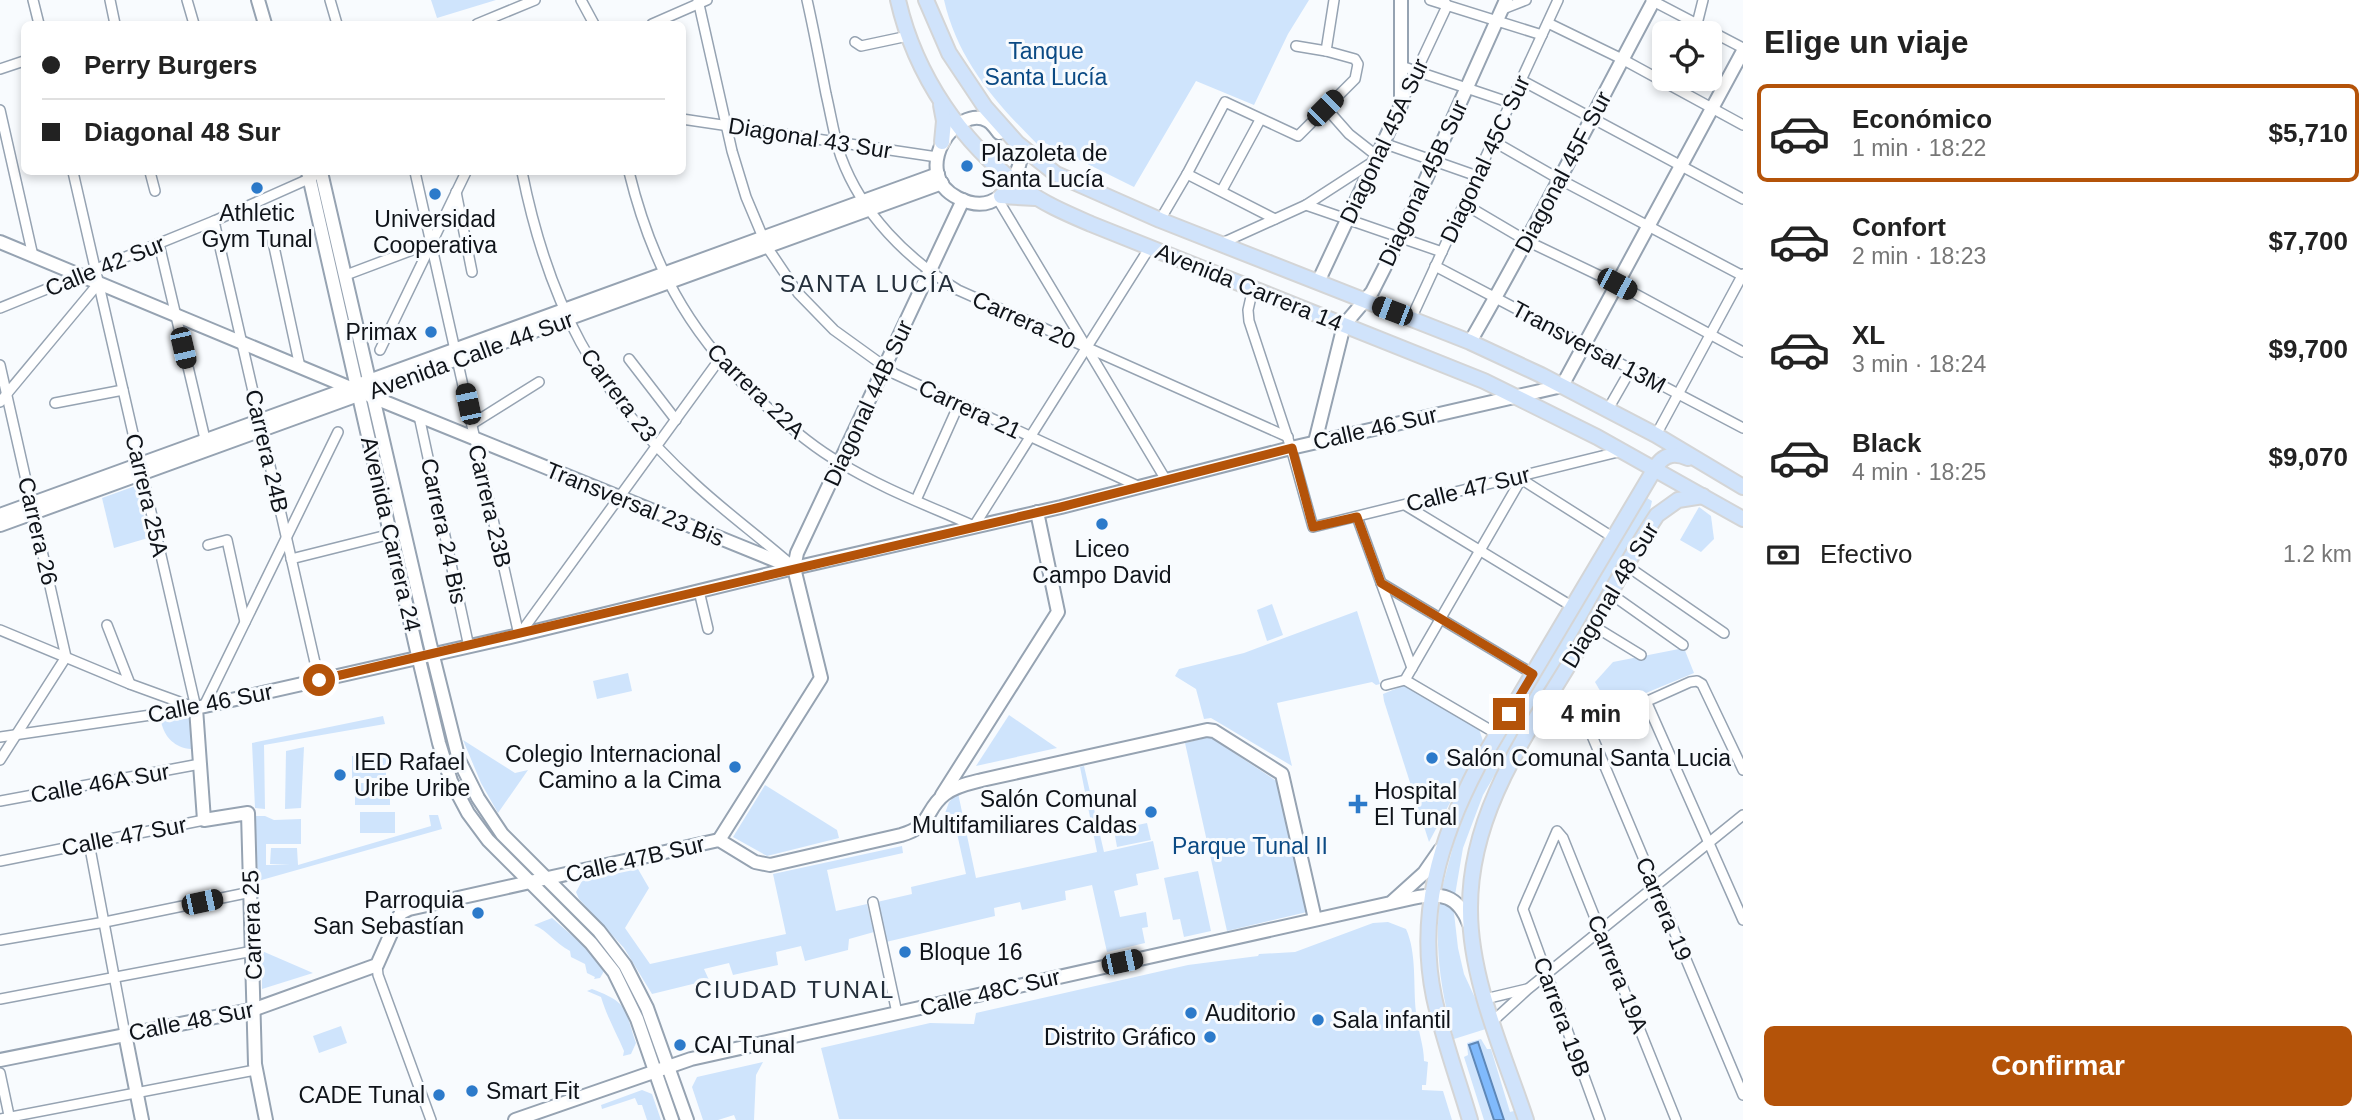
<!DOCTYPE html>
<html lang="es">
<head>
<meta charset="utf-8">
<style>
  body { margin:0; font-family:Helvetica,sans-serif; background:#f2f2f2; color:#222; height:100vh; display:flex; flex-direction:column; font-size:26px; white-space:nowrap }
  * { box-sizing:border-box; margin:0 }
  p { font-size:23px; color:#767676 }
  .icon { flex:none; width:38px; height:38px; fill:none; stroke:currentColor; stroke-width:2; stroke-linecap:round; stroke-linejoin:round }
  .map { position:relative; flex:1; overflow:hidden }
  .sheet { display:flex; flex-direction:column; background:#fff; width:630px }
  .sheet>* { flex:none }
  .top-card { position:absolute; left:21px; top:21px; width:665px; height:154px; border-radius:10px; box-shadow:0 4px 10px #0003; display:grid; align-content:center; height:154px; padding:0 21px; background:#fff }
  .tools { position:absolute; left:1652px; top:21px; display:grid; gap:14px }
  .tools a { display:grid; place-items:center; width:70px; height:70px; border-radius:10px; background:#fff; box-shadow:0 4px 10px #0003; font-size:35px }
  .end { position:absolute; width:32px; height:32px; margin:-16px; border:9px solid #b45309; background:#fff; box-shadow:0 0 0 4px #fff }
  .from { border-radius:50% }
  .bubble { position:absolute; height:49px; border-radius:10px; background:#fff; box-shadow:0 4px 10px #0003; font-size:23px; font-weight:700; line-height:49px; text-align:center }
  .car { position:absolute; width:21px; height:42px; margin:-21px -10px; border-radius:9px; box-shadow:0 0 5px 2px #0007; background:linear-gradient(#222 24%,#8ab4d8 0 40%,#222 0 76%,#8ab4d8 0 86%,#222 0) }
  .top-card b { display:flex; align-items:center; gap:24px; height:66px; font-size:26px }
  .top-card b+b { border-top:2px solid #e0e0e0 }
  .top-card i { width:18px; height:18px; background:#222 }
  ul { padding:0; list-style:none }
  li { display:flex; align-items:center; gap:21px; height:98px; margin:0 14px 10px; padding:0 7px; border:4px solid transparent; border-radius:10px }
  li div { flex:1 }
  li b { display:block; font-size:26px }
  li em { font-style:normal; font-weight:700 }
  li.current { border-color:#b45309 }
  li>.icon { width:63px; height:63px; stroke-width:1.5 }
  h2 { padding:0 21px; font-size:32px; line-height:84px }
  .pay { display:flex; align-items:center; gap:18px; height:77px; padding:0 21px; font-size:26px }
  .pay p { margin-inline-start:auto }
  .primary-button { display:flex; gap:14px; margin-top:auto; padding:14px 21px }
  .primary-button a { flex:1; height:80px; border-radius:10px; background:#b45309; color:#fff; font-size:28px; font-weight:700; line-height:80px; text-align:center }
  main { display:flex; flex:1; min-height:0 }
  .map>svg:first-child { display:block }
</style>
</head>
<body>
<main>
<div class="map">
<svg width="1743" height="1120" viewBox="0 0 1743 1120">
  <rect width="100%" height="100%" fill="#f8fbfe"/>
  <!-- green -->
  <g fill="#cfe4fc">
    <polygon points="431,0 496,0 437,18"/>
    <path d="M944,0H1309L1288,34L1254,105L1196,81L1134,187L1043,142L1039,146C996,103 958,61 944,0Z"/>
    <polygon points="138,485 148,538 114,548 102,498"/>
    <polygon points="1647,498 1652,501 1650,510 1483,795 1463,848 1455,895 1442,888 1456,835 1477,785"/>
    <polygon points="1699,507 1711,516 1714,539 1701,552 1680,540"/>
    <polygon points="1272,604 1283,635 1267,641 1257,610"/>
    <polygon points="1357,611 1380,684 1376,685 1372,682 1277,703 1292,766 1211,718 1204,719 1196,689 1175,676 1179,669 1244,653"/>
    <polygon points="1684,648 1694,673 1610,708 1595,682 1613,662"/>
    <polygon points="628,673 632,691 597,699 593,681"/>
    <polygon points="1405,685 1479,729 1483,741 1429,842 1384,701 1383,694"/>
    <polygon points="1009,715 1057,748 976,766"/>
    <path d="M190,716L191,749C175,748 164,737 161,721Z"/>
    <polygon points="383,716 385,724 264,745 265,809 255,808 252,743"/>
    <polygon points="1210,737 1278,782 1307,912 1227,931 1185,743"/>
    <polygon points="463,740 515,773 528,770 498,813 481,783"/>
    <polygon points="304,747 301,808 285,809 286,751"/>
    <rect x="352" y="756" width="34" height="22"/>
    <polygon points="1084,766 1104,852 1153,841 1159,869 1136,874 1138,885 1114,891 1120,917 1146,912 1148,927 1142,928 1145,943 1107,952 1092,885 1065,891 1066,900 1022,910 1020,902 994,908 995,916 886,942 877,902 912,894 911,887 966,874 954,820 942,822 949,802 958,793 976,878 1097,852 1080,767"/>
    <rect x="355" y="783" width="35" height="22"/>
    <polygon points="765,785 837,830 839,838 767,856 733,837"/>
    <rect x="360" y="812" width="35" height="21"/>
    <polygon points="429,815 438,815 442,829 258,881 255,816 265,816 274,820 301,819 301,844 266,844 266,865 290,865 270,864 271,848 297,848 298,865 431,826"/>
    <polygon points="1147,823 1151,840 1117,847 1114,830"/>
    <polygon points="902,846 903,853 827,870 836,911 867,904 874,932 849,939 848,950 805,961 801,946 776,952 778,965 733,975 729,963 704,969 709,980 652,994 624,948 579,899 576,892 582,881 638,869 649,888 625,928 650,964 786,934 773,874"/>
    <polygon points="1198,871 1211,931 1184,937 1180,919 1173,920 1164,878"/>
    <path d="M1440,899L1451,906L1454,913L1458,948L1464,974L1489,1028L1454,1039C1441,992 1434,948 1440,899Z"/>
    <path d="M552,918L591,952L604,971L600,978L594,979L595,977L587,973L585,964L571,957L570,951C556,944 548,931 534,925Z"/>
    <path d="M1388,922L1406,929C1417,953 1413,986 1416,1012C1417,1029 1424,1044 1424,1061L1428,1062L1426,1085H1422V1090L1443,1091L1452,1120L839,1119L821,1048L930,1023L974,1024L976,1013L1188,965L1258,956L1259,954L1295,952L1373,923Z"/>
    <polygon points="262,951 313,973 262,989"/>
    <path d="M592,989C629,1003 624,1008 636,1043L631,1054L623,1056L624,1051C616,1032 607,1017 601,997L587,991Z"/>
    <polygon points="341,1026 347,1043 319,1053 313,1036"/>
    <polygon points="1481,1039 1487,1049 1491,1049 1510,1112 1514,1111 1517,1120 1484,1120 1464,1057 1468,1055 1467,1043"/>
    <polygon points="763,1062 756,1075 754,1120 736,1120 734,1115 718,1120 703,1120 692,1087 697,1077"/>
    <polygon points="642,1090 652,1094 661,1120 647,1120 642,1105 638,1105 635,1098 602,1109 601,1105"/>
  </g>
  <!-- water -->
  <polygon fill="#80bafc" stroke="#5e88b8" stroke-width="2" points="1478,1042 1504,1120 1494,1120 1469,1045"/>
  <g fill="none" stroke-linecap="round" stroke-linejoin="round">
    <defs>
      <g id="street">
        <polyline points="33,0 39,24"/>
        <polyline points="110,0 115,24"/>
        <polyline points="187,0 194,24"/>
        <polyline points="330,0 337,24"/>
        <polyline points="581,0 594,24"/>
        <polyline points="698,0 732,151 746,197 767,247 798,293 834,330 895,374 1140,487"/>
        <path d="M807,0C814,31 820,63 826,94C831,115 834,137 841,157C862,214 907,259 958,290L1288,437"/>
        <polyline points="1430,0 1542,35"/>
        <polyline points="1651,0 1743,48"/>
        <polyline points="1503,9 1526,0"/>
        <polyline points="1548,23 1622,59 1743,125"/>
        <polyline points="477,24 535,0"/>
        <polyline points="652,24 707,0"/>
        <polyline points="1697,24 1703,0"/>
        <polyline points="855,42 861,46 908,36"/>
        <polyline points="1326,51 1334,0"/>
        <polyline points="1401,66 1511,103"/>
        <polyline points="0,69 24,61"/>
        <polyline points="1521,80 1743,199"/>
        <polyline points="1403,100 1447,6 1445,2"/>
        <polyline points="1326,108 1349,134 1377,156"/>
        <polyline points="0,110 33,256"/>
        <polyline points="682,119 937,157"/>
        <polyline points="1493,141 1559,179 1743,276"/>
        <polyline points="1383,143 1477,176"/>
        <polyline points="73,172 196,708"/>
        <polyline points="150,172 155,191"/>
        <polyline points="415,172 519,635"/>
        <path d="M522,172C548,302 595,393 694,483C724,511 757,535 788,562"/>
        <path d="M629,172C654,274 696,345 775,414C795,431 816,449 839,462C881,488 929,506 974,526L1150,247"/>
        <polyline points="1187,174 1275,219"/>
        <polyline points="1222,190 1260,120"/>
        <polyline points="456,192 472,272"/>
        <polyline points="997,198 1166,480"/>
        <polyline points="1464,204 1527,241 1617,284 1743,352"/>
        <polyline points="1306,205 1442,252"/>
        <polyline points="1160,220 1187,174 1225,102 1298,136 1355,79 1358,64 1355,59 1326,51 1296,46"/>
        <polyline points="214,221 319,680"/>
        <polyline points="273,242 300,367"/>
        <polyline points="159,244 206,443"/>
        <polyline points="1220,244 1306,205 1374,161"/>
        <polyline points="1435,266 1743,428"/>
        <polyline points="346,275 431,243"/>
        <polyline points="1253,288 1248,310 1249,321 1291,448 1313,527 1622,451"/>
        <polyline points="0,308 214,221 313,177"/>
        <polyline points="1411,319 1558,0"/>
        <polyline points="380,350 466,172"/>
        <polyline points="629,359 676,420"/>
        <polyline points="0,365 66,657 0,760"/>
        <polyline points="0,402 98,284"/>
        <polyline points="55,403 123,390"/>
        <polyline points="1611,404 1631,369"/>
        <polyline points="419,416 469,647"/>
        <polyline points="472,424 539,382"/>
        <polyline points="1656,435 1743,274"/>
        <polyline points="1521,479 1614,538"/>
        <polyline points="916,500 959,404"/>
        <polyline points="1405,505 1573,607"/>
        <polyline points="1357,517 1412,668"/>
        <polyline points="208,545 227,540 245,622"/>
        <polyline points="291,559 391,534"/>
        <polyline points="1627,566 1724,633"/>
        <polyline points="1381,583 1533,674"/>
        <polyline points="699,591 708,629"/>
        <polyline points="1611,594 1683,645"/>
        <polyline points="107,625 130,684"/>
        <polyline points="1592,625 1641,655"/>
        <polyline points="0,630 130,684 196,708"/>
        <polyline points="519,635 719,360"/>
        <polyline points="1405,680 1497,734"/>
        <polyline points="1386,685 1405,680 1523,476"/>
        <polyline points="1646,701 1743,920"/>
        <polyline points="204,706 338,432"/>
        <polyline points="0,737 192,709"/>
        <polyline points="1743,770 1702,684 1697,681 1690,682 1594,725 1590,731 1743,1095"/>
        <polyline points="0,801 200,764"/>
        <polyline points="89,843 125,1034"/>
        <polyline points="0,861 204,820"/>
        <polyline points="873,902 897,1013"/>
        <polyline points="0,940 105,922 251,892"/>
        <polyline points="377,965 378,975 431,1120"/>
        <polyline points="0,999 253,951"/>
        <polyline points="1485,999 1527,989"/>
        <polyline points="1493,1021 1528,989 1743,815"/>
        <polyline points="0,1073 10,1120"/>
        <polyline points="0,1119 255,1070"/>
        <polyline points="1600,1120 1523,909 1557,831 1563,838 1676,1120"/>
      </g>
      <g id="secondary">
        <polyline points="258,0 265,24"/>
        <path d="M999,133C996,129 992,123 988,121C957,102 908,173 958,198C968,203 979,206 990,202C1012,194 1019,170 1023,149"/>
        <polyline points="308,172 416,647 439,743 451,781 468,813 488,840 591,943 614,972 637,1019 672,1120"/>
        <polyline points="321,172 430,644 459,760 478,798 502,834 599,931 625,965 647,1008 687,1120"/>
        <polyline points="0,242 353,389"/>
        <polyline points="1318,282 1401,105 1401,0"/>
        <path d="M1470,342C1535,230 1593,114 1654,0"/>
        <polyline points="370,396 794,568"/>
        <polyline points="1315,442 1344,325 1372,292 1400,237 1506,0"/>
        <polyline points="0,515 938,174"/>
        <polyline points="0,525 942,183"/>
        <polyline points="942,795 1058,612 1037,512"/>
        <polyline points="719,840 821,678 794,568 797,553 963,200"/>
        <polyline points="1393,901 1424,873 1440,850"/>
        <polyline points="125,1034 142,1120"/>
        <path d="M0,1060L255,1009L377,965L397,920L401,913L409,909L719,840L755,862L770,865L901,835C933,826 924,810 945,794C955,786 970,783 982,780L1207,730L1214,731L1282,774L1315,919"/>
        <polyline points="266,1120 255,1064 248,813 204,820 196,708 519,635 794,568 1061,507 1291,448 1562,386 1743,51"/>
        <path d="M515,1120L691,1059L1413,898C1441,892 1458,895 1469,924"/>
      </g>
      <g id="primary">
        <path d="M898,0C915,75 962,144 1024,189C1044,204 1068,214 1091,224L1484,381L1597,437L1743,519"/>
        <polyline points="926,0 949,53 985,107 1017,143 1056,174 1160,220 1470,342 1541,375 1656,435 1743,487"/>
        <polyline points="941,105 944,121 942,142"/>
        <polyline points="1001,196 1035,198"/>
        <path d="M1470,1120C1458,1079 1443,1039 1434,997C1417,915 1440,838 1478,766L1657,465C1666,453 1676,453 1688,458"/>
        <path d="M1526,1120C1504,1054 1470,980 1470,910C1469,810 1530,730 1579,648C1605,604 1629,557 1657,515L1678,500L1703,496"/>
      </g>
    </defs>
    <!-- street casing -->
    <use href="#street" stroke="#96a3b2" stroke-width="12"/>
    <!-- secondary casing -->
    <use href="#secondary" stroke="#96a3b2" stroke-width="16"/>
    <!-- primary casing -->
    <use href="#primary" stroke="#d4d5d6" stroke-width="18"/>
    <!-- street -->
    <use href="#street" stroke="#fff" stroke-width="9"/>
    <!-- secondary -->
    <use href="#secondary" stroke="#fff" stroke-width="12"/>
    <!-- primary -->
    <use href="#primary" stroke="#d0e3fb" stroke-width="14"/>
  </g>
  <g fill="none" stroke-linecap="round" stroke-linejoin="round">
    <!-- route -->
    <polyline stroke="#b45309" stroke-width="9" points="319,680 1061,507 1292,448 1313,527 1357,517 1381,583 1533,674 1509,714"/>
  </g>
  <!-- markers -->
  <g fill="#2c7aca" stroke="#f8fbfe" stroke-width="2.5">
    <circle cx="967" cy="166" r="7"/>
    <circle cx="257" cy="188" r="7"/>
    <circle cx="435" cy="194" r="7"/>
    <circle cx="431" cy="332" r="7"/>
    <circle cx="1102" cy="524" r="7"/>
    <circle cx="1432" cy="758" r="7"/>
    <circle cx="735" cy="767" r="7"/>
    <circle cx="340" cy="775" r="7"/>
    <path d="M1354.5 793.5h7v7h7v7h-7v7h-7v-7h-7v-7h7z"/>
    <circle cx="1151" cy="812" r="7"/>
    <circle cx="478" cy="913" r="7"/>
    <circle cx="905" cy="952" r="7"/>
    <circle cx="1191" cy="1013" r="7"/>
    <circle cx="1318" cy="1020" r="7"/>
    <circle cx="1210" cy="1037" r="7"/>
    <circle cx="680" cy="1045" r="7"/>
    <circle cx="472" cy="1091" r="7"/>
    <circle cx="439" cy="1095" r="7"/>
  </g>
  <g text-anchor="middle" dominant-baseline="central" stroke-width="6" stroke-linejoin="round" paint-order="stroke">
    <!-- park labels -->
    <g font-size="23" fill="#0b4a84" stroke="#f8fbfe">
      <text x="1046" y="51">Tanque<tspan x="1046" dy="26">Santa Lucía</tspan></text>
      <text x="1250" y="846">Parque Tunal II</text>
    </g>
    <!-- street labels -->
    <g font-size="23" fill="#0f1319" stroke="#f8fbfe">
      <text transform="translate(810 138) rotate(9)">Diagonal 43 Sur</text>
      <text transform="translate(1384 141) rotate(-65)">Diagonal 45A Sur</text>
      <text transform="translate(1485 159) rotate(-65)">Diagonal 45C Sur</text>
      <text transform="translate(1563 172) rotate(-62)">Diagonal 45F Sur</text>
      <text transform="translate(1423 183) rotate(-65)">Diagonal 45B Sur</text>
      <text transform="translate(105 266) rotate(-22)">Calle 42 Sur</text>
      <text transform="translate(1249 287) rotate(22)">Avenida Carrera 14</text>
      <text transform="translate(1024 320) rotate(24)">Carrera 20</text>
      <text transform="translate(1589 347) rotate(28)">Transversal 13M</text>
      <text transform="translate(471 355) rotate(-20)">Avenida Calle 44 Sur</text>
      <text transform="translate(756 391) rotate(44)">Carrera 22A</text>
      <text transform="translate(619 395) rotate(53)">Carrera 23</text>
      <text transform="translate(868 403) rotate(-65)">Diagonal 44B Sur</text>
      <text transform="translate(970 409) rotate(25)">Carrera 21</text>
      <text transform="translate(1375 428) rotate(-13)">Calle 46 Sur</text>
      <text transform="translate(267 451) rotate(77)">Carrera 24B</text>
      <text transform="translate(1468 489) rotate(-14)">Calle 47 Sur</text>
      <text transform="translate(147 495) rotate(77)">Carrera 25A</text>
      <text transform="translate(635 504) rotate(22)">Transversal 23 Bis</text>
      <text transform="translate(490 506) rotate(77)">Carrera 23B</text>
      <text transform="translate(38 531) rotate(77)">Carrera 26</text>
      <text transform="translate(444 531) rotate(78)">Carrera 24 Bis</text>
      <text transform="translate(391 534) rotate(77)">Avenida Carrera 24</text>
      <text transform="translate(1610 595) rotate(-59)">Diagonal 48 Sur</text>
      <text transform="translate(210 703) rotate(-11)">Calle 46 Sur</text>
      <text transform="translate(100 783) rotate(-10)">Calle 46A Sur</text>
      <text transform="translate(124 836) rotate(-11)">Calle 47 Sur</text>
      <text transform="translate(635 859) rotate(-13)">Calle 47B Sur</text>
      <text transform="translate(1664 909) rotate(67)">Carrera 19</text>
      <text transform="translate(252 925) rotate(-92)">Carrera 25</text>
      <text transform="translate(1618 974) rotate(68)">Carrera 19A</text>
      <text transform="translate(990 992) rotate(-13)">Calle 48C Sur</text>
      <text transform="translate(1562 1017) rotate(70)">Carrera 19B</text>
      <text transform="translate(191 1021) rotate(-11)">Calle 48 Sur</text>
    </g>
    <!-- poi labels -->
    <g font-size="23" fill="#0f1319" stroke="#f8fbfe" text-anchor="start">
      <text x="981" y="153">Plazoleta de<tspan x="981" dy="26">Santa Lucía</tspan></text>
      <text x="257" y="213" text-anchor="middle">Athletic<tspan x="257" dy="26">Gym Tunal</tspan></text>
      <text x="435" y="219" text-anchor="middle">Universidad<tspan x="435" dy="26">Cooperativa</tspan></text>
      <text x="417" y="332" text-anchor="end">Primax</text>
      <text x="1102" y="549" text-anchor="middle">Liceo<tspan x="1102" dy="26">Campo David</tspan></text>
      <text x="721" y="754" text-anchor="end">Colegio Internacional<tspan x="721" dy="26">Camino a la Cima</tspan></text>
      <text x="1446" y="758">Salón Comunal Santa Lucia</text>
      <text x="354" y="762">IED Rafael<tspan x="354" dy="26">Uribe Uribe</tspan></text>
      <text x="1374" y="791">Hospital<tspan x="1374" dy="26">El Tunal</tspan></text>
      <text x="1137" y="799" text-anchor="end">Salón Comunal<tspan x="1137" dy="26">Multifamiliares Caldas</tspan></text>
      <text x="464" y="900" text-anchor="end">Parroquia<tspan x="464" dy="26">San Sebastían</tspan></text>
      <text x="919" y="952">Bloque 16</text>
      <text x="1205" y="1013">Auditorio</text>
      <text x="1332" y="1020">Sala infantil</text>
      <text x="1196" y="1037" text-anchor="end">Distrito Gráfico</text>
      <text x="694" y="1045">CAI Tunal</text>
      <text x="486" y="1091">Smart Fit</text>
      <text x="425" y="1095" text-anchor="end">CADE Tunal</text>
    </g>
    <!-- neighbourhood labels -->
    <g font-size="24" letter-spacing="2" fill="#25303c" stroke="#f8fbfe">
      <text x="868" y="283">SANTA LUCÍA</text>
      <text x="795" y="989">CIUDAD TUNAL</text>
    </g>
  </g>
</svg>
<div class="tools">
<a><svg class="icon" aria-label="locate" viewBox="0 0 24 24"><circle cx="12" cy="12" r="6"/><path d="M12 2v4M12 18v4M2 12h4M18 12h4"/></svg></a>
</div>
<i class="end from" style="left:319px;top:680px"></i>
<i class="end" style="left:1509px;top:714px"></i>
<div class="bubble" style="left:1533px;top:690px;width:116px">4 min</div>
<i class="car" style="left:1325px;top:108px;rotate:45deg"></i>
<i class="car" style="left:1617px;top:284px;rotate:118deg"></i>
<i class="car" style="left:1392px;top:311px;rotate:291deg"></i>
<i class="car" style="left:183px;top:348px;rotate:167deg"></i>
<i class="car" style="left:468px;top:404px;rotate:348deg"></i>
<i class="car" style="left:202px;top:902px;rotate:78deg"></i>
<i class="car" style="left:1122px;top:962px;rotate:78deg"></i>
<div class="top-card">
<b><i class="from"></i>Perry Burgers</b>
<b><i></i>Diagonal 48 Sur</b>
</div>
</div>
<section class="sheet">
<h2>Elige un viaje</h2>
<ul>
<li class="current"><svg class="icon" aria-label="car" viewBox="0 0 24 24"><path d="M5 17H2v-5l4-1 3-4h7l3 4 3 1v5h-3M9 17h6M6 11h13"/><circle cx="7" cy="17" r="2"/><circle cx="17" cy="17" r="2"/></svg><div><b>Económico</b><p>1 min · 18:22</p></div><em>$5,710</em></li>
<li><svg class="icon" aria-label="car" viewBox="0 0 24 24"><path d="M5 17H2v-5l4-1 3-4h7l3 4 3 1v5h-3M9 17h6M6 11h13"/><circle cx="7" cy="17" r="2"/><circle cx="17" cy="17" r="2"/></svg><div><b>Confort</b><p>2 min · 18:23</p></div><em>$7,700</em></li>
<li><svg class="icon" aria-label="car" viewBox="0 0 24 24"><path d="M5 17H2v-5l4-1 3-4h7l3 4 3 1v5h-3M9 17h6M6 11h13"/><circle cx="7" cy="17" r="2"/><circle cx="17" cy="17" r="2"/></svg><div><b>XL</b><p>3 min · 18:24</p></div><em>$9,700</em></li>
<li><svg class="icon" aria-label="car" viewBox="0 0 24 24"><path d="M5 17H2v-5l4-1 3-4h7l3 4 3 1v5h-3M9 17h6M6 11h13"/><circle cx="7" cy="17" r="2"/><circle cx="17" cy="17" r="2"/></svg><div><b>Black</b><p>4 min · 18:25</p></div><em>$9,070</em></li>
</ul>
<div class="pay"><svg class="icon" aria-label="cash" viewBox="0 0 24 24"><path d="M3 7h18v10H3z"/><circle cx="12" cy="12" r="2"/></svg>Efectivo<p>1.2 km</p></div>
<div class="primary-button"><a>Confirmar</a></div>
</section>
</main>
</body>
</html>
